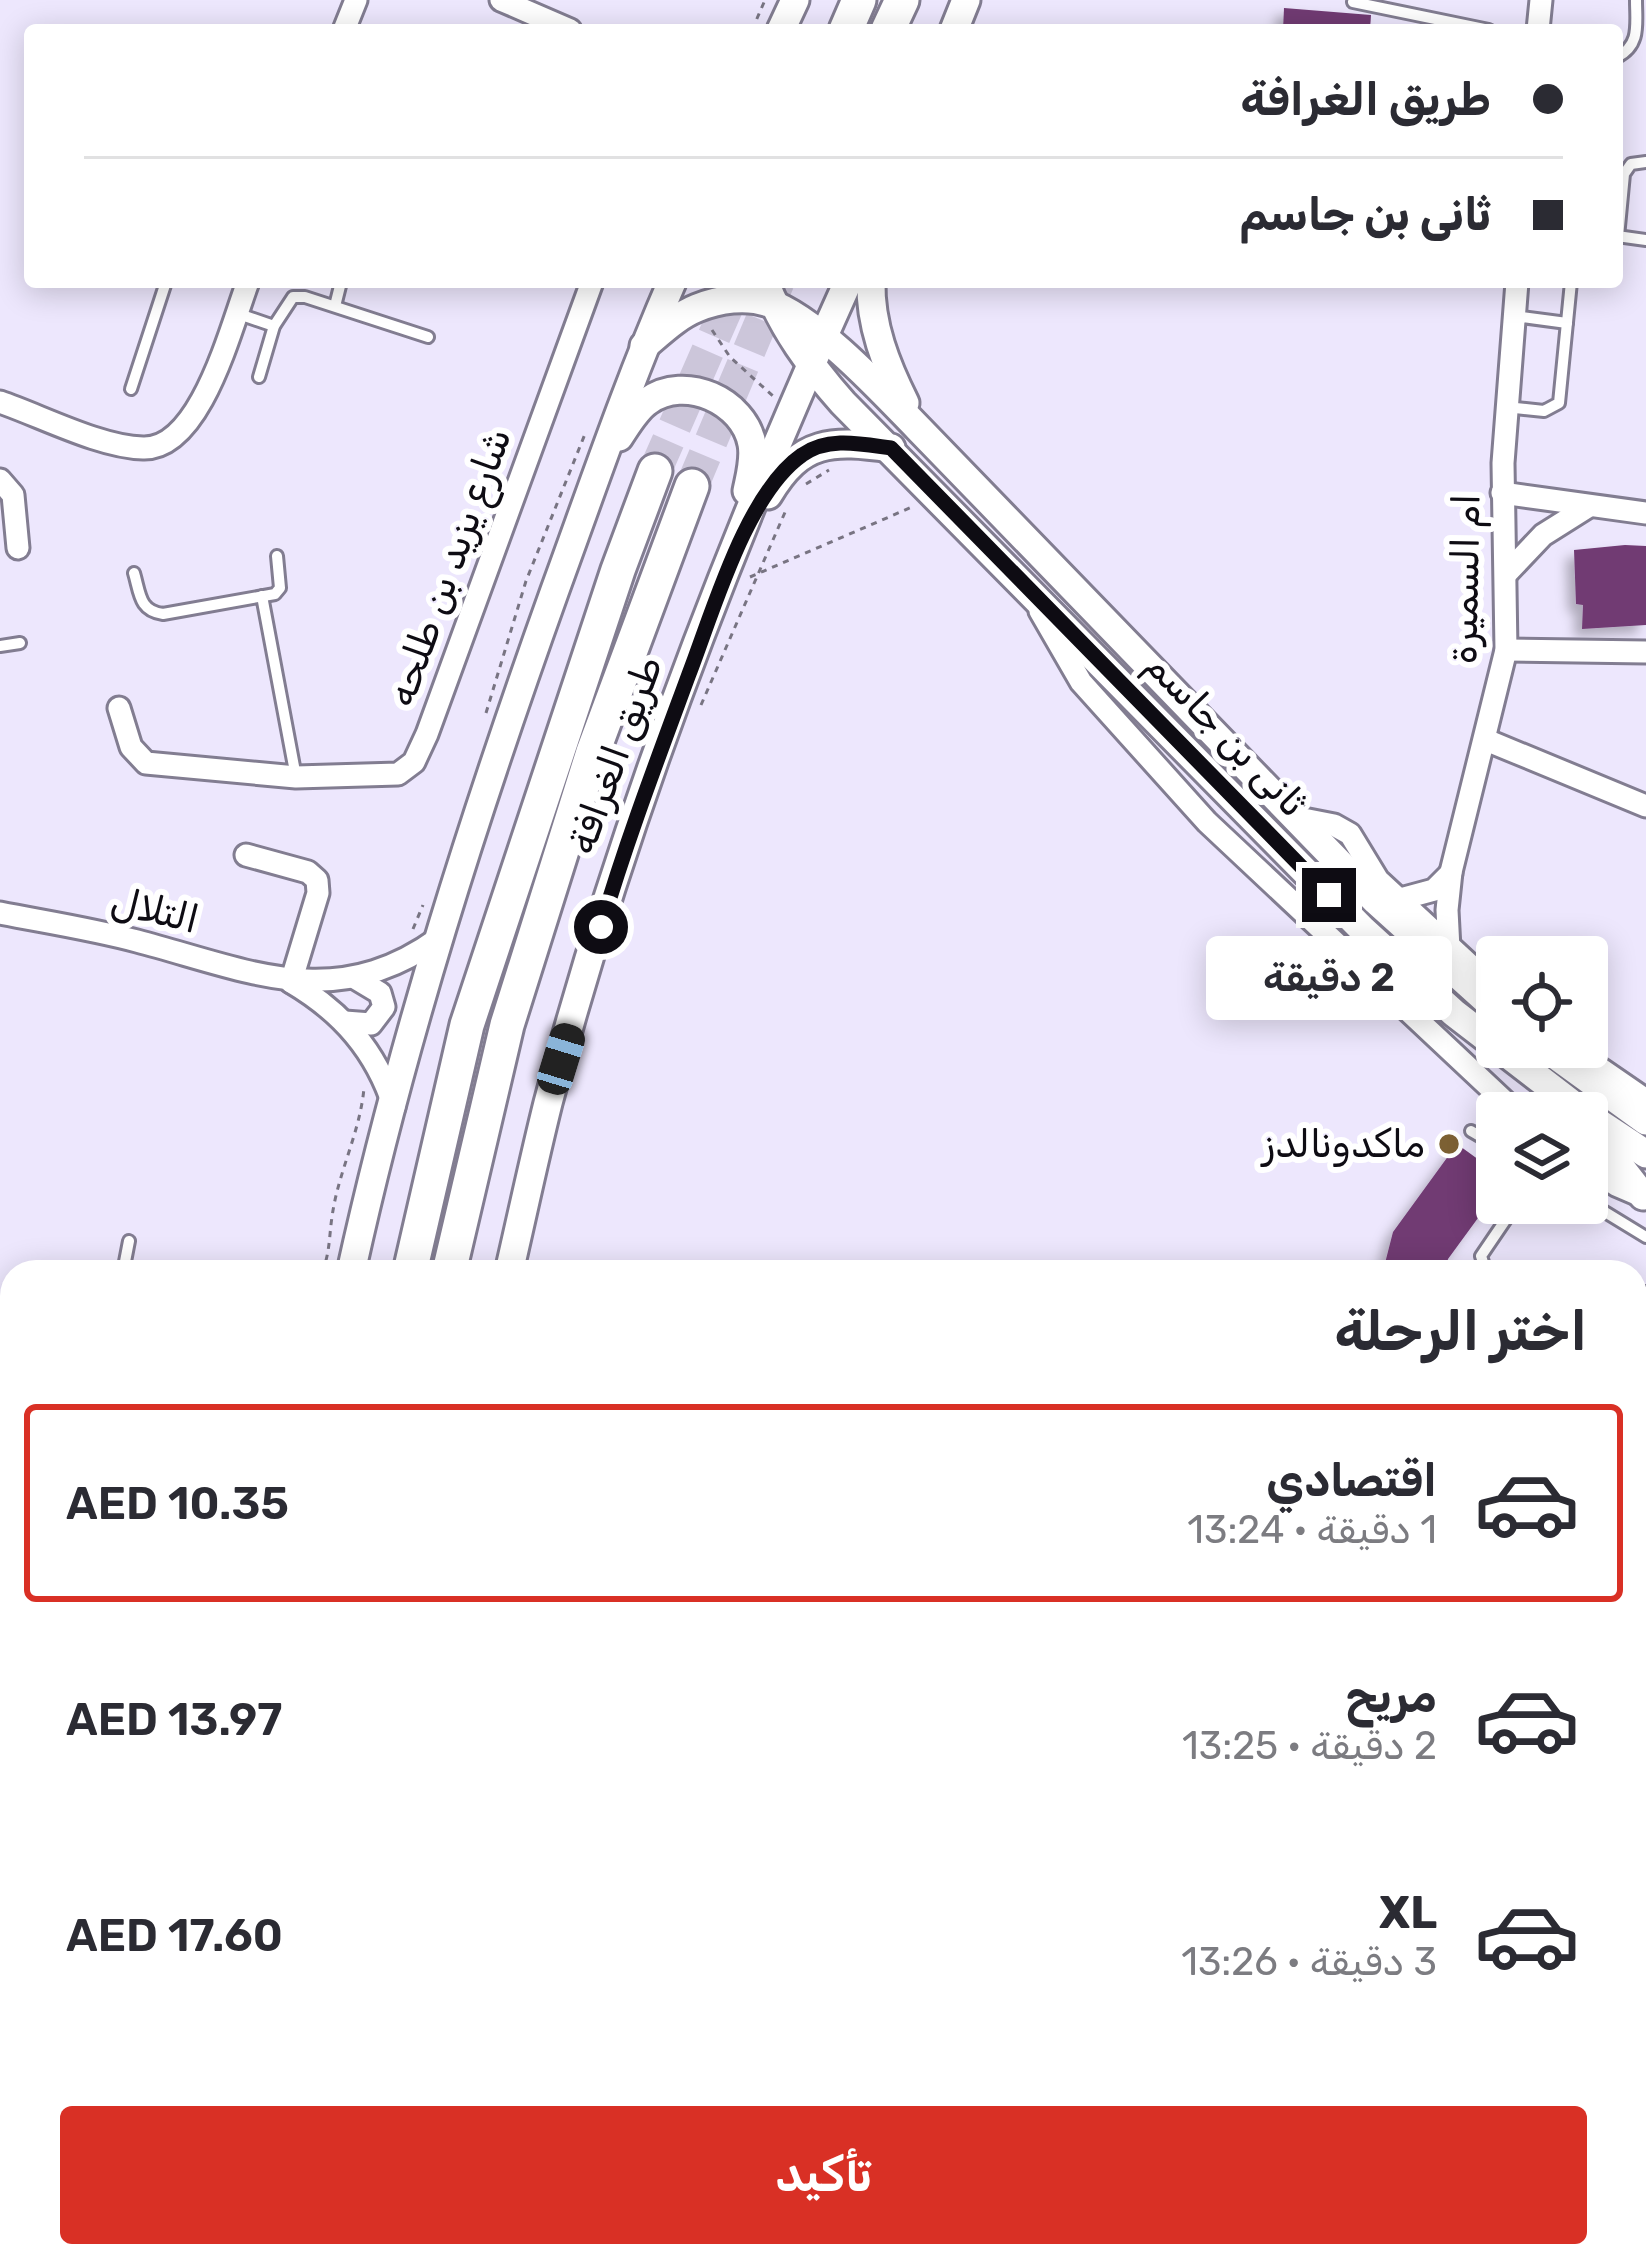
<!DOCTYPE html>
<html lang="ar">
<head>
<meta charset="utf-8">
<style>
  body { margin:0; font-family:Rubik,"Noto Sans Arabic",sans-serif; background:#f2f2f3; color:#2b2b33; direction:rtl; height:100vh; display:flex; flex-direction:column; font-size:45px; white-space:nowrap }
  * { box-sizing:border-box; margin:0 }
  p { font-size:39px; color:#7c7c81 }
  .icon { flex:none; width:66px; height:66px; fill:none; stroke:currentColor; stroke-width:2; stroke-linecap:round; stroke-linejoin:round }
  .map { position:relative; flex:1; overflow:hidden; direction:ltr }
  .side { position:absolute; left:0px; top:1260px; width:1647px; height:1008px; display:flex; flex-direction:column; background:#fff; border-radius:36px 36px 0 0; box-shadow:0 6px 30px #0003; direction:rtl }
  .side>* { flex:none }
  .hud { position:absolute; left:24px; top:24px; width:1599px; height:264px; border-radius:12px; box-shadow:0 6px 30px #0003; direction:rtl; display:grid; align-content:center; height:264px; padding:0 60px; background:#fff }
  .fabs { position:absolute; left:1476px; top:936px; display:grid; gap:24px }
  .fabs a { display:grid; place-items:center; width:132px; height:132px; border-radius:12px; background:#fff; box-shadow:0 6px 30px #0003; font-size:60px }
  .end { position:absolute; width:54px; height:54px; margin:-27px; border:15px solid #0e0c13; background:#fff; box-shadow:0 0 0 6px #fff }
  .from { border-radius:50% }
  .bubble { position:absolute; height:84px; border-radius:12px; background:#fff; box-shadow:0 6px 30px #0003; font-size:39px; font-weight:600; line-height:84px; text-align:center; direction:rtl }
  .car { position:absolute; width:36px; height:72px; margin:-36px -18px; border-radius:15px; box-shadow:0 0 9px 3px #0007; background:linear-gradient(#222 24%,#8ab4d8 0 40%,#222 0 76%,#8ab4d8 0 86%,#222 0) }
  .hud b { display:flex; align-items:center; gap:42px; height:114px; font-size:45px }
  .hud b+b { border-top:3px solid #e1e1e2 }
  .hud i { width:30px; height:30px; background:#2b2b33 }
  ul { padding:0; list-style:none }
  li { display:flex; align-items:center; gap:36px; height:198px; margin:0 24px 18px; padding:0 36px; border:6px solid transparent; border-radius:12px }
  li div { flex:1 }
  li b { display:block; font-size:45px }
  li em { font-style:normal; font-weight:600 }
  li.current { border-color:#d93025 }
  li>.icon { width:108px; height:108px; stroke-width:1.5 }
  h2 { padding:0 60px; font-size:54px; line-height:144px }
  .button { display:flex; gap:24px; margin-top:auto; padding:24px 60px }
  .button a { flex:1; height:138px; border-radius:12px; background:#d93025; color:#fff; font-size:48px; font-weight:600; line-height:138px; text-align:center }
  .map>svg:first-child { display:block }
</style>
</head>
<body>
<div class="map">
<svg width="1646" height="2268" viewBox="0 0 1646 2268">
  <defs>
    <filter id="shadow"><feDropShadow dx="-8" dy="8" stdDeviation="6" flood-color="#0004"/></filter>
  </defs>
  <rect width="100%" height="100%" fill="#ede7fd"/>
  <!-- built -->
  <polygon fill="#e2daf8" points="1213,2256 1342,2256 1338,2268 1249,2268"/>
  <!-- building -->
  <g fill="#713b73" filter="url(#shadow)">
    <polygon points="1284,8 1371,15 1370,30 1283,30"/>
    <polygon points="1625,545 1646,546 1646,625 1582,629 1583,605 1576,604 1574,550"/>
    <polygon points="1457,1144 1497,1173 1497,1192 1448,1259 1445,1272 1383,1271 1393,1232"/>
    <polygon points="1635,1345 1646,1347 1646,1408 1635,1405"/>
  </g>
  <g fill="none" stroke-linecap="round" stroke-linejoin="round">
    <!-- trunk-tunnel -->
    <g stroke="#ccc6da" stroke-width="33" stroke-dasharray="33 16" stroke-linecap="butt">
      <polyline points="655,471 738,282"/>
      <polyline points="692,486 778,282"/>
    </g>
    <defs>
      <g id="service">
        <polyline points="1353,2 1489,30"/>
        <path d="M1617,57C1641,45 1636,24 1636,0"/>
        <polyline points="1617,236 1646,240"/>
        <polyline points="1618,237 1624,174 1631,164 1646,162"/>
        <polyline points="335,306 341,282"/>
        <polyline points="236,313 274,326"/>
        <polyline points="1514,316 1567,323"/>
        <polyline points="259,377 274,326 293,297 305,297 428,337"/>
        <polyline points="131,389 166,282"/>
        <polyline points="1506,407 1544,411 1559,403 1571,282"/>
        <path d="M134,573C140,593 139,611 163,614L275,594L280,588L277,556"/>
        <polyline points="262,596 296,777"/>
        <polyline points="0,646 20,643"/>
        <polyline points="1471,1131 1497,1146"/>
        <polyline points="1587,1201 1646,1237"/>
        <polyline points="123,1272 129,1241"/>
        <polyline points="1486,1272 1481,1256 1517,1203"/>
        <polyline points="1635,1305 1646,1292"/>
        <polyline points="0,1310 12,1312"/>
        <polyline points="0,1352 12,1355"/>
        <polyline points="0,1500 12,1503"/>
        <polyline points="0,1613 12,1612"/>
      </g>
      <g id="minor">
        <polyline points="501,0 570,30"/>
        <polyline points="344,30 356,0"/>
        <polyline points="1538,30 1541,0"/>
        <path d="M0,402C41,416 100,447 143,448C201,450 231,326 248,282"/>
        <polyline points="0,480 13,495 18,548"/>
        <polyline points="1502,493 1646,513"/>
        <polyline points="1506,574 1543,535 1589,506"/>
        <polyline points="1040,611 1081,682 1207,822 1517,1113"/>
        <polyline points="1506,650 1646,652"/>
        <polyline points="119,708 131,747 146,763 296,777 398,774 414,762 427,734 592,282"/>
        <polyline points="1486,740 1646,806"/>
        <polyline points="1293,817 1334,825 1350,834 1378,880 1497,990"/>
        <polyline points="246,855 308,872 317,880 318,893 291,982"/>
        <polyline points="1397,900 1434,890 1451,873"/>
        <path d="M0,913C46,922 92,929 137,941C248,970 334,1014 439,938"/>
        <polyline points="1449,949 1447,910 1451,872 1506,650 1503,463 1517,282"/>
        <path d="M291,982C342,1012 376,1051 394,1107"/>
        <polyline points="345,1022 371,1024 384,1007 380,993 355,978"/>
        <polyline points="1569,1047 1646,1100"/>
        <polyline points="1587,1166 1616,1185 1644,1197"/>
        <polyline points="1635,1856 1646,1854"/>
        <polyline points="1635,1941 1646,2001"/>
        <polyline points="1121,2256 1162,2268"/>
        <polyline points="1094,2268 1096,2256"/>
        <polyline points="1371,2268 1374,2256"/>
      </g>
      <g id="tertiary">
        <polyline points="0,1759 12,1764"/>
        <polyline points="0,1815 12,1818"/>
      </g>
      <g id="secondary">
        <polyline points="781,30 795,0"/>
        <polyline points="954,30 966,0"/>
        <path d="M765,282C782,328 811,367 843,403L1362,929L1454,1013L1584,1113"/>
        <path d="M871,282C870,325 886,365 905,403"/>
        <path d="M644,346C661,332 677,316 697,308C719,299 746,295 769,303C816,319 883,392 918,428L1376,901L1497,1010"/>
        <path d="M619,437C627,425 636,409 648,401C685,374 744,401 752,444C755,459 750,476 747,491"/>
        <path d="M768,495C801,439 832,440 891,448"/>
        <polyline points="1544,1047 1646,1121"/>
        <polyline points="1587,1115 1646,1154"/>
        <polyline points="1587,1137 1619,1165 1643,1196"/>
        <path d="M351,1272C402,1040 475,813 555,590C593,486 628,383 672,282"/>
        <path d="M509,1272C522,1216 534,1159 548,1103C621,826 730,543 848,282"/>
        <polyline points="194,2268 195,2256"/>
        <polyline points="358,2268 359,2256"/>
      </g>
      <g id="trunk">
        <polyline points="846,30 859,0"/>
        <polyline points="888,30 902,0"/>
        <polyline points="410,1272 467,1025 618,570 655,471"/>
        <polyline points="449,1272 507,1025 593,752 692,486"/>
        <polyline points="211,2268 212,2256"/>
        <polyline points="261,2268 262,2256"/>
        <polyline points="300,2268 301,2256"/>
      </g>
    </defs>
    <!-- service casing -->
    <use href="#service" stroke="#827d91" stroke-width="16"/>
    <!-- minor casing -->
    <use href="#minor" stroke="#827d91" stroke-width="27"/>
    <!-- tertiary casing -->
    <use href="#tertiary" stroke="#827d91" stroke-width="30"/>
    <!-- secondary casing -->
    <use href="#secondary" stroke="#827d91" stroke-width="33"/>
    <!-- trunk casing -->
    <use href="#trunk" stroke="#827d91" stroke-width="39"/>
    <!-- path -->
    <g stroke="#787482" stroke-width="3" stroke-dasharray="6 6" stroke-linecap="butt">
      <polyline points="752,30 765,0"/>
      <polyline points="712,330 730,357 774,397"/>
      <polyline points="806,484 829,470"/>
      <polyline points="750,577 912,507"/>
      <polyline points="701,705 786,510"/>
      <polyline points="486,713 526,581 585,434"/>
      <polyline points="413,929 423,905"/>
      <path d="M322,1272C330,1253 329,1237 332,1217C338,1172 360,1133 364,1088"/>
      <polyline points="164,2268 165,2256"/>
    </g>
    <!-- service -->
    <use href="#service" stroke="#fff" stroke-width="10"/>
    <!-- minor -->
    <use href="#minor" stroke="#fff" stroke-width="21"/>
    <!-- tertiary -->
    <use href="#tertiary" stroke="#fff" stroke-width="24"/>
    <!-- secondary -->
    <use href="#secondary" stroke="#fff" stroke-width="27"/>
    <!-- trunk -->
    <use href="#trunk" stroke="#fff" stroke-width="33"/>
  </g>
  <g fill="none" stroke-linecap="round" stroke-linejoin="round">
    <!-- route -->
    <path stroke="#0e0c13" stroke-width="15" d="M601,927C626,842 658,758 689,674C713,612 746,494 802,455C828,436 862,444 891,448L1329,895"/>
  </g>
  <!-- markers -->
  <circle fill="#7c6033" stroke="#fff" stroke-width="4.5" cx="1449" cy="1144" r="12"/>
  <g text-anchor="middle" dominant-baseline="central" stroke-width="12" stroke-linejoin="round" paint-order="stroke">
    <!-- street labels -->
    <g font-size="39" fill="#0e0c13" stroke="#fff">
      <text transform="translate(449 567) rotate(-70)">شارع يزيد بن طلحه</text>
      <text transform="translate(1465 579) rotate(-89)">ام السميرة</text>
      <text transform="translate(1226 734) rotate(46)">ثانى بن جاسم</text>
      <text transform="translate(615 755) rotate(-70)">طريق الغرافة</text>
      <text transform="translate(155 910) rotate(14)">التلال</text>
    </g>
    <!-- poi labels -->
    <g font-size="39" fill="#0e0c13" stroke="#fff" text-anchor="end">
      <text x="1425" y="1144">ماكدونالدز</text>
    </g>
  </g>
</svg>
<div class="fabs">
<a><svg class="icon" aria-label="locate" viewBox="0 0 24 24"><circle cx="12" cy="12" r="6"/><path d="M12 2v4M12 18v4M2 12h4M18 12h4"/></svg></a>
<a><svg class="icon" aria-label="layers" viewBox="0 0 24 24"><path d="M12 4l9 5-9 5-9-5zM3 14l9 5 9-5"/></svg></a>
</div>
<i class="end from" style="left:601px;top:927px"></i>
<i class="end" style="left:1329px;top:895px"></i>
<div class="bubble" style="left:1206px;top:936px;width:246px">2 دقيقة</div>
<i class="car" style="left:561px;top:1059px;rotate:17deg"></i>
<div class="hud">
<b><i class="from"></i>طريق الغرافة</b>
<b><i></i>ثانى بن جاسم</b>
</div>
<section class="side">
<h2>اختر الرحلة</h2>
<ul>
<li class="current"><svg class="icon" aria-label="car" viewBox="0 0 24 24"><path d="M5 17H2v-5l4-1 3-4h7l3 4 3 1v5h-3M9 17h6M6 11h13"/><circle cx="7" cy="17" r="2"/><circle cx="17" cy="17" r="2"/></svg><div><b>اقتصادي</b><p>1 دقيقة · 13:24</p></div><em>AED 10.35</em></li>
<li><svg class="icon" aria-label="car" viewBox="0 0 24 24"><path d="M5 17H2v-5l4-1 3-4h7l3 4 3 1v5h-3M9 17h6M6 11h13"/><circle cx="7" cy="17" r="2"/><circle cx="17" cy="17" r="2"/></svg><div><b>مريح</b><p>2 دقيقة · 13:25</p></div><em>AED 13.97</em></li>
<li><svg class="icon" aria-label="car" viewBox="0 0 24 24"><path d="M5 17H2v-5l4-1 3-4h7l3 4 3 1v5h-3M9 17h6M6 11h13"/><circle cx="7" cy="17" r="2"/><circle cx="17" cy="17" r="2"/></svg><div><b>XL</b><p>3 دقيقة · 13:26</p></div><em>AED 17.60</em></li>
</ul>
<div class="button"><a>تأكيد</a></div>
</section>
</div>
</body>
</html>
